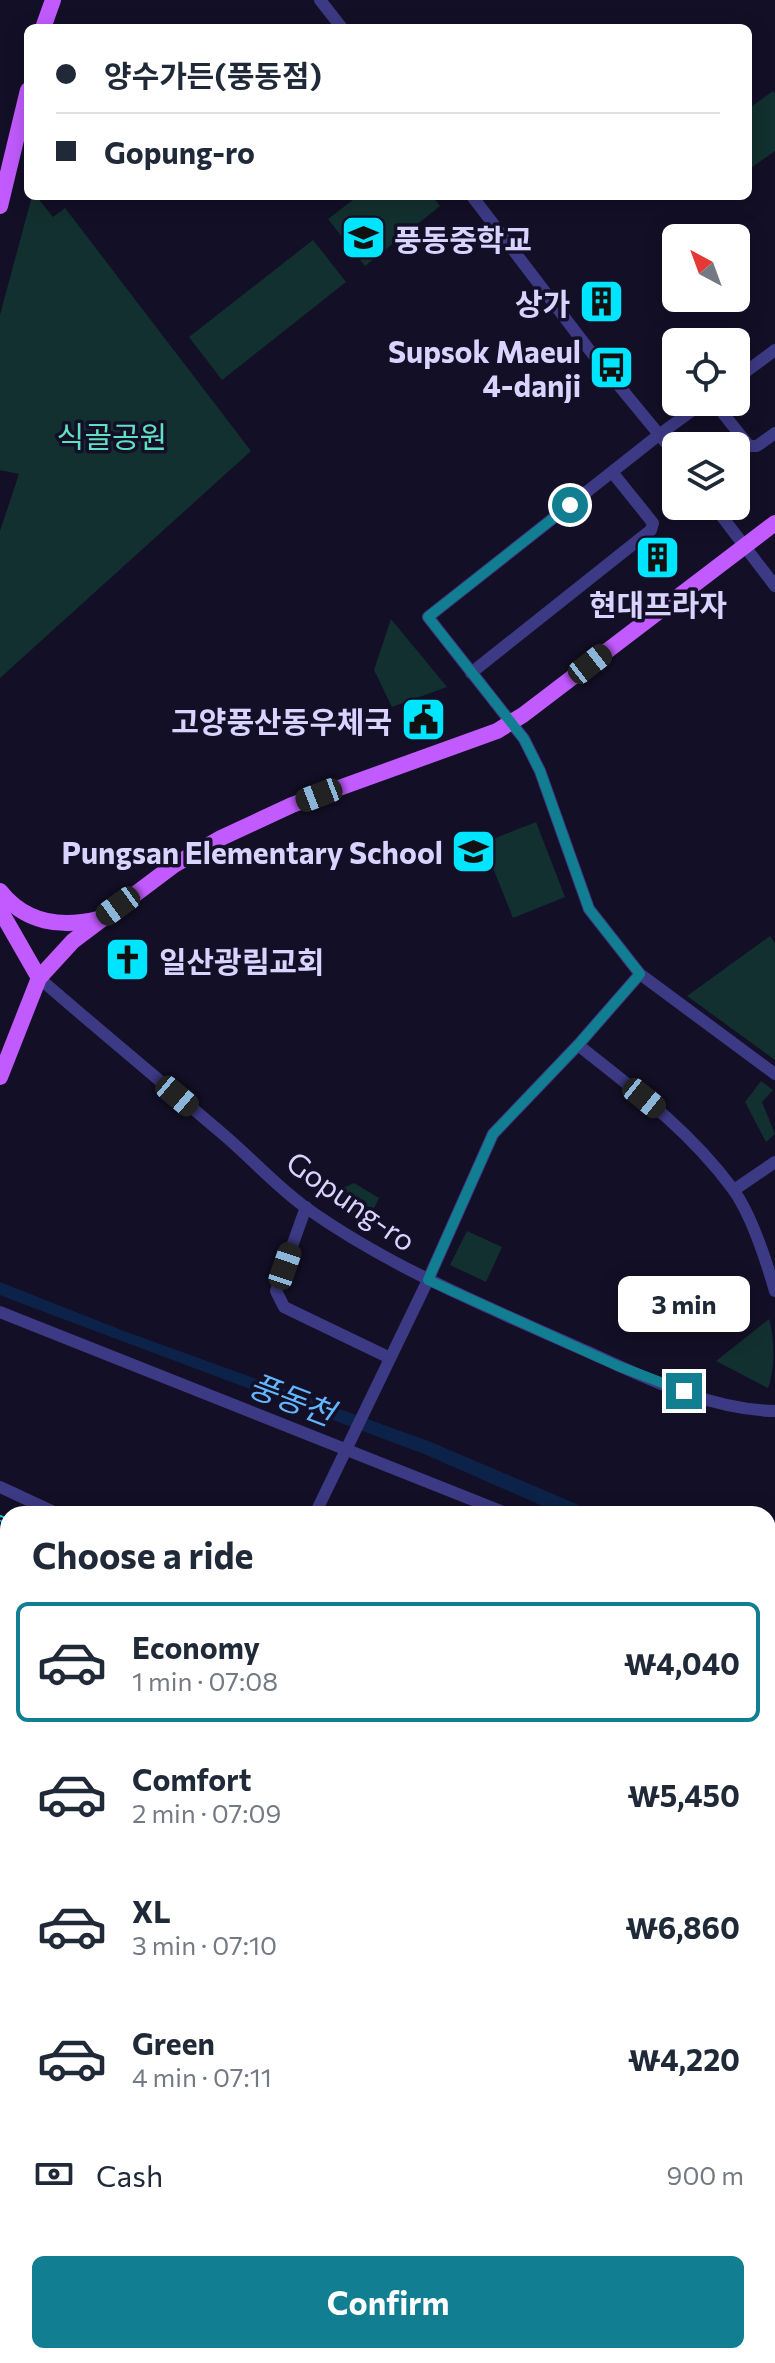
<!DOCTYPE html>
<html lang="en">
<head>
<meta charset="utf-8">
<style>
  body { margin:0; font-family:Commissioner,"Noto Sans KR",sans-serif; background:#f6f6f7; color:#1f2937; height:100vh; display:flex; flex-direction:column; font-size:30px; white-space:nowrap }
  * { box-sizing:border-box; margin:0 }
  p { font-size:26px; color:#747a83 }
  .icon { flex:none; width:44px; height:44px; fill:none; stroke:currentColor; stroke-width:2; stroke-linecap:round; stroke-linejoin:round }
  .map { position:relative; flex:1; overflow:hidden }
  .sheet { position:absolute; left:0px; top:1506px; width:776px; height:858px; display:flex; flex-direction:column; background:#fff; border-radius:24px 24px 0 0; box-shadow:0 4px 20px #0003 }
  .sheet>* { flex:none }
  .hud { position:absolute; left:24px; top:24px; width:728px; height:176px; border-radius:12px; box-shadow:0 4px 20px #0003; display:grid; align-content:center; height:176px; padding:0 32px; background:#fff }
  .needle { width:52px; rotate:319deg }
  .fabs { position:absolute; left:662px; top:224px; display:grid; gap:16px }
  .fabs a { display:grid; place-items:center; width:88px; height:88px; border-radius:12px; background:#fff; box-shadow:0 4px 20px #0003; font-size:40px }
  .end { position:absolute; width:36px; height:36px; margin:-18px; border:10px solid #117e91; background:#fff; box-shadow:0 0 0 4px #fff }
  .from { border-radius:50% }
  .bubble { position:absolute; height:56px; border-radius:12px; background:#fff; box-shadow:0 4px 20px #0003; font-size:26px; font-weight:700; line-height:56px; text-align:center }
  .car { position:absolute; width:24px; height:48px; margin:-24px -12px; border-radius:10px; box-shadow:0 0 6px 2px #0007; background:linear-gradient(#222 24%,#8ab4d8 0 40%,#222 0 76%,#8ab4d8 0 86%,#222 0) }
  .hud b { display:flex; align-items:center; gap:28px; height:76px; font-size:30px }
  .hud b+b { border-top:2px solid #e0e1e3 }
  .hud i { width:20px; height:20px; background:#1f2937 }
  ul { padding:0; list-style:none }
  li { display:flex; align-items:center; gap:24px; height:120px; margin:0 16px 12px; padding:0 16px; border:4px solid transparent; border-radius:12px }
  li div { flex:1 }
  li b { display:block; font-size:30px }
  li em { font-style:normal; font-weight:700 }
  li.active { border-color:#117e91 }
  li>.icon { width:72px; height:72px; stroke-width:1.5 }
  h2 { padding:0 32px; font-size:36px; line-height:96px }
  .pay { display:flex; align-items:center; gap:20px; height:88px; padding:0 32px; font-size:30px }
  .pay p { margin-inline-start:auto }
  .cta { display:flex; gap:16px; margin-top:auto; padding:16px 32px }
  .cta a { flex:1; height:92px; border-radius:12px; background:#117e91; color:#fff; font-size:32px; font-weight:700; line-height:92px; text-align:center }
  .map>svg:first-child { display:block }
</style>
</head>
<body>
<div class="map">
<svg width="775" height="2363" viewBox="0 0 775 2363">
  <rect width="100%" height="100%" fill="#130f26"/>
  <!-- green -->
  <g fill="#12302f">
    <polygon points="773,91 775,94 775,151 748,170 748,109"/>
    <polygon points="32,196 36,196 53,217 65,208 251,451 0,678 0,531 19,474 0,470 0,315"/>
    <polygon points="358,196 432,196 440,206 365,266 328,219"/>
    <polygon points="313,240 346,282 222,380 189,337"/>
    <polygon points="391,619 447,687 392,707 374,670"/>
    <polygon points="536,822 565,897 513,918 483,843"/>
    <polygon points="770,936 775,943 775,1060 687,996"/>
    <polygon points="761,1081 773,1090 762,1102 775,1134 766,1142 745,1102"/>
    <polygon points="354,1183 379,1198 368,1221 334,1201 343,1188"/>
    <polygon points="467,1231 502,1247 486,1282 450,1265"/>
    <path d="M769,1319C775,1339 775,1370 768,1388L716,1361Z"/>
  </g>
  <!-- water -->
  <polygon fill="#0c2248" points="0,1282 124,1331 431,1442 600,1514 561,1514 424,1454 15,1301 0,1295"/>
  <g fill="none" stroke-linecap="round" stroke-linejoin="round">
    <!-- stream -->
    <polyline stroke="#0c2248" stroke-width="3" points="768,1601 775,1604"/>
    <!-- major-tunnel -->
    <polyline stroke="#312d47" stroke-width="16" stroke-dasharray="16 8" stroke-linecap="butt" points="768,1979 775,1984"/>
    <!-- minor -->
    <g stroke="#3d3a85" stroke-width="12">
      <polyline points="320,0 342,28"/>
      <polyline points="472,196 587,347 676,455"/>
      <polyline points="736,379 775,350"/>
      <polyline points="704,402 660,434 428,617 524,739 540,771 589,909 640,974 775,1074"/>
      <polyline points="714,402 749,446 757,446 775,433"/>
      <polyline points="714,506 775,586"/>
      <polyline points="471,673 651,530 653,523 612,472"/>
      <path d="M640,974L578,1045C634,1089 690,1131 732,1188C751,1213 766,1260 775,1291"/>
      <path d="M39,978C100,1031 162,1082 224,1135C251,1158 276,1186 305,1207C392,1269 490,1308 586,1351C644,1377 709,1410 775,1411"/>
      <polyline points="734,1190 775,1162"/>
      <polyline points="306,1207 276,1291 284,1307 390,1358"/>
      <polyline points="0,1312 508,1514"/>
      <polyline points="0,1487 58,1514"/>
      <polyline points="315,1514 428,1280 493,1134 578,1045"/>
      <polyline points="768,1727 775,1709"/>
      <polyline points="768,1843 775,1846"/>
      <polyline points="768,1906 775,1909"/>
      <polyline points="0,2001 8,1983"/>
      <polyline points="0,2072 8,2076"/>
      <polyline points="0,2145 8,2127"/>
      <polyline points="0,2164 8,2167"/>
      <polyline points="0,2210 8,2214"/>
      <polyline points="0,2258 8,2262"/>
      <polyline points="219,2356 235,2363"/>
      <polyline points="268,2363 271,2356"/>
      <polyline points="339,2363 342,2356"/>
    </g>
    <!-- major -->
    <g stroke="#c25bff" stroke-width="16">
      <polyline points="43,28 53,0"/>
      <polyline points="0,206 28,90"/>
      <path d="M0,891C25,923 61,928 98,919"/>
      <polyline points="0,910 39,978"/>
      <polyline points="0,1077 39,978 73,941 174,865 221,838 292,805 497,731 523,715 775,523"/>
      <polyline points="0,1606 6,1623"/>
      <polyline points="768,1663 775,1656"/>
      <polyline points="0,1857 8,1838"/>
      <polyline points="768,1961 775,1965"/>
      <polyline points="768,1991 775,1995"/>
      <polyline points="0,2321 8,2324"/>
      <polyline points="0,2342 8,2346"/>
      <polyline points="29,2356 46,2363"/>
      <polyline points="79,2356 95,2363"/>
      <polyline points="421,2363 424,2356"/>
      <polyline points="443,2363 447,2356"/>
    </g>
    <defs>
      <g id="rail">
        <polyline points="0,1518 8,1522"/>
        <polyline points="768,1869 775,1872"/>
      </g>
    </defs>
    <!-- rail casing -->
    <use href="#rail" stroke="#00e5ff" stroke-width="6"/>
    <!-- rail -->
    <use href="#rail" stroke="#130f26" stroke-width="3" stroke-dasharray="9" stroke-linecap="butt"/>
    <!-- major-bridge -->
    <polyline stroke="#c25bff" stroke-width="16" points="768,1640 775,1633"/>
  </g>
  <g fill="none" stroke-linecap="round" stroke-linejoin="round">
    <!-- route -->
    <polyline stroke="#117e91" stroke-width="10" points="570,505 428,617 524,739 540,771 589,909 640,974 578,1045 493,1134 428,1280 618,1366 684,1391"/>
  </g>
  <!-- icons -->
  <defs>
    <symbol id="school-square" viewBox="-11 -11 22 22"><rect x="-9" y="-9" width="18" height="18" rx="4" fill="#00e5ff" stroke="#130f26"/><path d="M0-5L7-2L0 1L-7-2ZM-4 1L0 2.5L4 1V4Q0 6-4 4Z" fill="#111"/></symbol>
    <symbol id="building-square" viewBox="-11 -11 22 22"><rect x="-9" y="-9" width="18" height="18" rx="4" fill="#00e5ff" stroke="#130f26"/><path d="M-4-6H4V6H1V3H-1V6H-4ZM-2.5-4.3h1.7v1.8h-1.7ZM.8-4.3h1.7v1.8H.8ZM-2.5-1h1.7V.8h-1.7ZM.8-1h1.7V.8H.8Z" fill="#111"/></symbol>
    <symbol id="bus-square" viewBox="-11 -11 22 22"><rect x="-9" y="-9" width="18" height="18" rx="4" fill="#00e5ff" stroke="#130f26"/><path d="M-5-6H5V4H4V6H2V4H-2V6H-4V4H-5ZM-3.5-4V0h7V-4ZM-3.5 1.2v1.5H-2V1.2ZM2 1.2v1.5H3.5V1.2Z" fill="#111"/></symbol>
    <symbol id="civic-square" viewBox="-11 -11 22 22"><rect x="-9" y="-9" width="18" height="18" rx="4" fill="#00e5ff" stroke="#130f26"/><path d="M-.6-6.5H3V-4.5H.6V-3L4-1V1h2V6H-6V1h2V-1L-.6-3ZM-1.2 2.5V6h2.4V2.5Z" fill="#111"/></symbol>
    <symbol id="church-square" viewBox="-11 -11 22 22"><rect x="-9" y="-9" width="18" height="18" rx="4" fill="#00e5ff" stroke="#130f26"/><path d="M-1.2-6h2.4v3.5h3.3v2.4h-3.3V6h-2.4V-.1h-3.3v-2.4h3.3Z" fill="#111"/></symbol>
  </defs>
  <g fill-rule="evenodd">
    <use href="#school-square" x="338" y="212" width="51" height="51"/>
    <use href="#building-square" x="576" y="276" width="51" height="51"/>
    <use href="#bus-square" x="586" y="342" width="51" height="51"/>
    <use href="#building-square" x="632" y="532" width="51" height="51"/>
    <use href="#civic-square" x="398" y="694" width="51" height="51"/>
    <use href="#school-square" x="448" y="826" width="51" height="51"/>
    <use href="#church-square" x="102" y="934" width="51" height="51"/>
  </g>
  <g text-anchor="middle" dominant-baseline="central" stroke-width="7" stroke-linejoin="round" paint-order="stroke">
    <!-- poi labels -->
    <g font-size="30" font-weight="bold" fill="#d9d4ff" stroke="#130f26" text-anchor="end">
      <text x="394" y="238" text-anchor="start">풍동중학교</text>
      <text x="570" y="302">상가</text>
      <text x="581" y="350">Supsok Maeul<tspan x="581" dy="34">4-danji</tspan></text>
      <text x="658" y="603" text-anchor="middle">현대프라자</text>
      <text x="392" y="720">고양풍산동우체국</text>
      <text x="443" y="851">Pungsan Elementary School</text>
      <text x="159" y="960" text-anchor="start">일산광림교회</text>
    </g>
    <!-- park labels -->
    <g font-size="30" fill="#5fe0c0" stroke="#130f26">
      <text x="112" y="435">식골공원</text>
    </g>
    <!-- street labels -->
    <g font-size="30" fill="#d9d4ff" stroke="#130f26">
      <text transform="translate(352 1200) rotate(35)">Gopung-ro</text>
    </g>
    <!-- water labels -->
    <g font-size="32" font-style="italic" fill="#62b6ff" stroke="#130f26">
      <text transform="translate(292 1398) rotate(21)">풍동천</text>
    </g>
  </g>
</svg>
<div class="fabs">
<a><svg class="needle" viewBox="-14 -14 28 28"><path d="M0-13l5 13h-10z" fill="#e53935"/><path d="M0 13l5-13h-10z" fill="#747a83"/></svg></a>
<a><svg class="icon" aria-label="locate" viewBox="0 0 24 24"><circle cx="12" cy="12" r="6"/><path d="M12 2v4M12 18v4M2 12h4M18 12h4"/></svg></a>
<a><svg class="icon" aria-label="layers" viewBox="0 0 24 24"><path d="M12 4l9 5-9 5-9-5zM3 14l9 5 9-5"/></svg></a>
</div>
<i class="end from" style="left:570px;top:505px"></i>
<i class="end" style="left:684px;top:1391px"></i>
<div class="bubble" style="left:618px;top:1276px;width:132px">3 min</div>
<i class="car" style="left:590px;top:664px;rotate:52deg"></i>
<i class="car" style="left:319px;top:795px;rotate:249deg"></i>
<i class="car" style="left:118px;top:906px;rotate:234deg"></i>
<i class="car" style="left:177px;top:1096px;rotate:130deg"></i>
<i class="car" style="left:644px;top:1098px;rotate:129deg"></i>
<i class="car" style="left:285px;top:1266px;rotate:19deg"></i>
<div class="hud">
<b><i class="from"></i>양수가든(풍동점)</b>
<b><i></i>Gopung-ro</b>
</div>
<section class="sheet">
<h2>Choose a ride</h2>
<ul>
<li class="active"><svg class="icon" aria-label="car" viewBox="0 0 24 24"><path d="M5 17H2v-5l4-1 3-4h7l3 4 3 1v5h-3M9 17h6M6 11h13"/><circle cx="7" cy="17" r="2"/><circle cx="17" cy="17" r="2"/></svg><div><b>Economy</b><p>1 min · 07:08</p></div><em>₩4,040</em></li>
<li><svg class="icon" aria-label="car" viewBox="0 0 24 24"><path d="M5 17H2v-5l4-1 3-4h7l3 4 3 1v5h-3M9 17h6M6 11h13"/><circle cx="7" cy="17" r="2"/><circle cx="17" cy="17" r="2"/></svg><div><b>Comfort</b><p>2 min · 07:09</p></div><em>₩5,450</em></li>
<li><svg class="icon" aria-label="car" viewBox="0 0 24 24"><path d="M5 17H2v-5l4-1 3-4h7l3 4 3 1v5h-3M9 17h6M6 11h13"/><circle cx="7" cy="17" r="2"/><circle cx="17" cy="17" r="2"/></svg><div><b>XL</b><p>3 min · 07:10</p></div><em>₩6,860</em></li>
<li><svg class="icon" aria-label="car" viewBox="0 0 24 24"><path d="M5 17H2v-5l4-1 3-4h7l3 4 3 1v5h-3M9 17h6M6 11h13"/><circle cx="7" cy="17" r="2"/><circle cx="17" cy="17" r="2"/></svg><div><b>Green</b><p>4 min · 07:11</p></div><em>₩4,220</em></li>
</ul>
<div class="pay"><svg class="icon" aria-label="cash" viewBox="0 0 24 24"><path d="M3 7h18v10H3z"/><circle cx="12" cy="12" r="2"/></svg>Cash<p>900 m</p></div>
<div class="cta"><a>Confirm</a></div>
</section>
</div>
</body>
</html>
